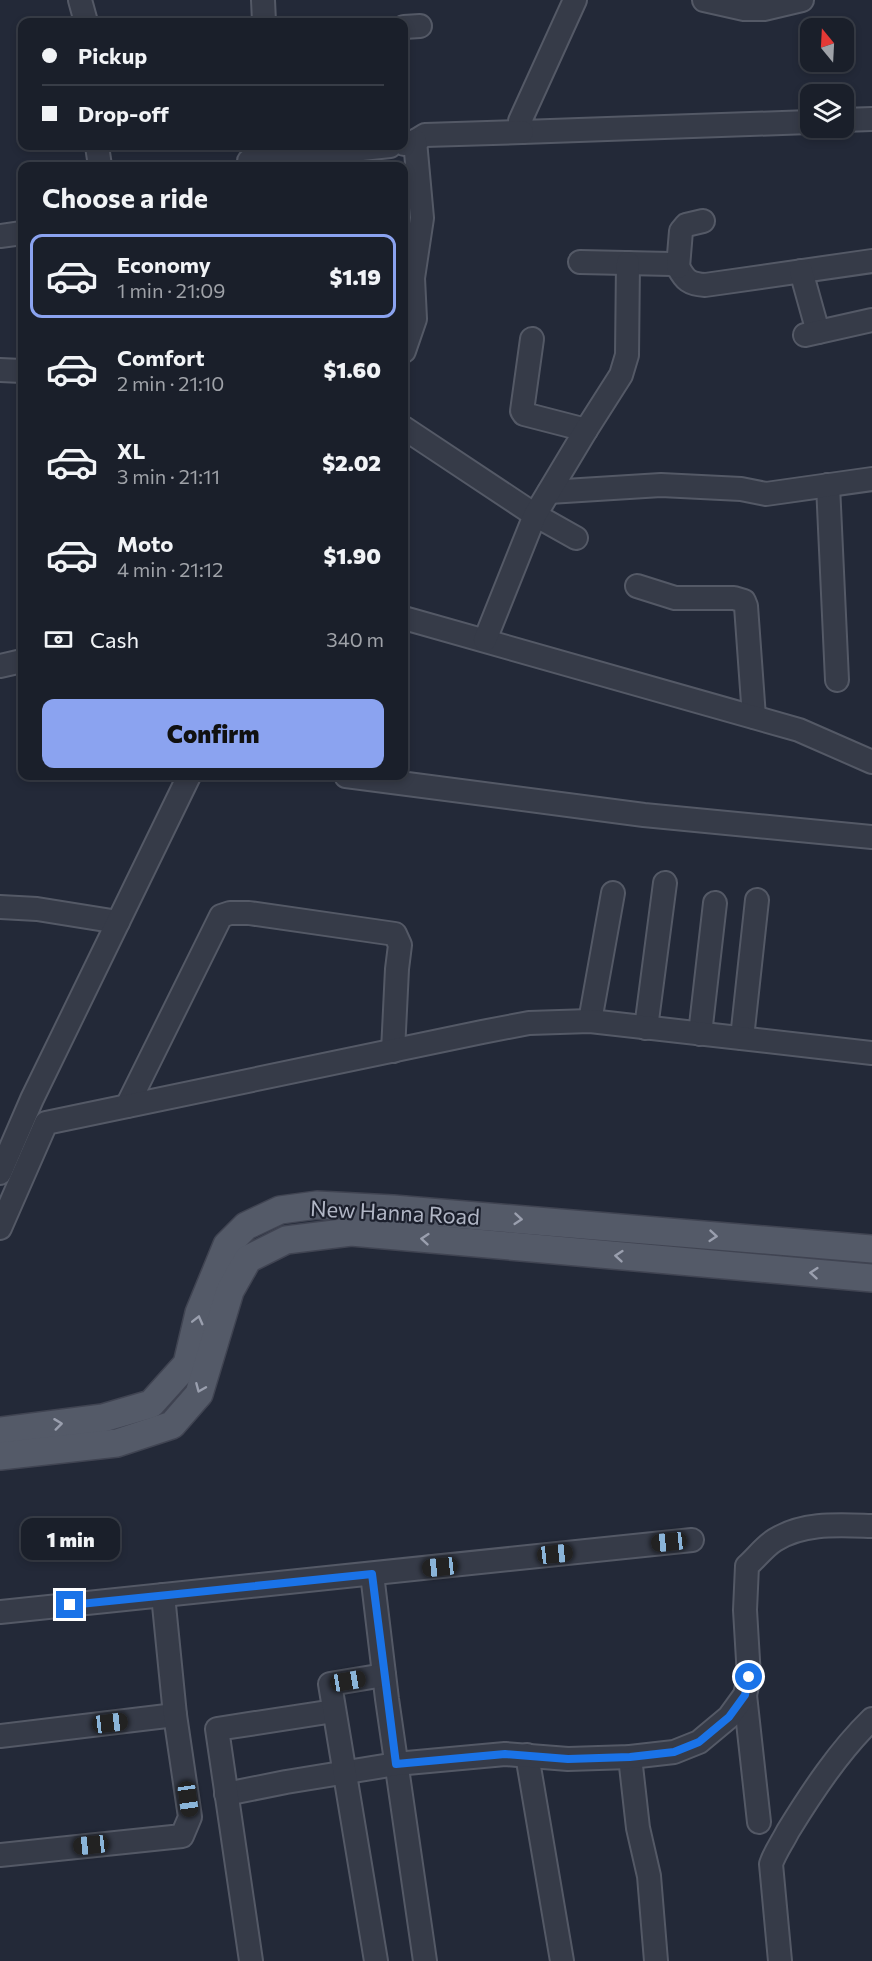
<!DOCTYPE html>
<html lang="en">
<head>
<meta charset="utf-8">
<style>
  body { margin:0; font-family:Commissioner,sans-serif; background:#232732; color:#f1f3f6; height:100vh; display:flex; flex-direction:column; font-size:22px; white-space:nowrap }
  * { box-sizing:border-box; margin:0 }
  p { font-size:20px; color:#9fa2a8 }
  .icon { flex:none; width:33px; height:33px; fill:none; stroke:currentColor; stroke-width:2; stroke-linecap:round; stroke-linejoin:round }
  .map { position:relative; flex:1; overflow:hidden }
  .drawer { position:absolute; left:18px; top:162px; width:390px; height:618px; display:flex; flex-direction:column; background:#1a1f2a; border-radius:12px; box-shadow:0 3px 9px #0003,0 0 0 2px #383d47 }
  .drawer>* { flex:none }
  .hud { position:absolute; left:18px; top:18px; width:390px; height:132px; border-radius:12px; box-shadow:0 3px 9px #0003,0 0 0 2px #383d47; display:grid; align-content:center; height:132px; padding:0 24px; background:#1a1f2a }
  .needle { width:39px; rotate:342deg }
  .tools { position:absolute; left:800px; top:18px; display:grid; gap:12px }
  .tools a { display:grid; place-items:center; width:54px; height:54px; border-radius:12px; background:#1a1f2a; box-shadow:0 3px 9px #0003,0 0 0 2px #383d47; font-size:30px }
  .end { position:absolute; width:27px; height:27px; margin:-14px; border:8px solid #1a73e8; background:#fff; box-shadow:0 0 0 3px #fff }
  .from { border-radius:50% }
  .bubble { position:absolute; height:42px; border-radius:12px; background:#1a1f2a; box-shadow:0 3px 9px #0003,0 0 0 2px #383d47; font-size:20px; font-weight:800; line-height:42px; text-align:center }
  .car { position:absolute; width:18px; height:36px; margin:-18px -9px; border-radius:8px; box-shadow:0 0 4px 2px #0007; background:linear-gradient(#222 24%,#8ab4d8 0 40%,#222 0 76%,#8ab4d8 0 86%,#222 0) }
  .hud b { display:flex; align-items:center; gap:21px; height:57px; font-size:22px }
  .hud b+b { border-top:2px solid #383d47 }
  .hud i { width:15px; height:15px; background:#f1f3f6 }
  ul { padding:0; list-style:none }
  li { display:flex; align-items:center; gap:18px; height:84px; margin:0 12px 9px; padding:0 12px; border:3px solid transparent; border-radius:12px }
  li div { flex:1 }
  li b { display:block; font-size:22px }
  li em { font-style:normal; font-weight:800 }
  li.on { border-color:#8ba3f0 }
  li>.icon { width:54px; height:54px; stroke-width:1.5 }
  h2 { padding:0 24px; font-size:27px; line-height:72px }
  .pay { display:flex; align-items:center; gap:15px; height:66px; padding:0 24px; font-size:22px }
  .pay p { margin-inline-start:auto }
  .cta { display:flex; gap:12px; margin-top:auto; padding:12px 24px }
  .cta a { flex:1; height:69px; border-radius:12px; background:#8ba3f0; color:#111; font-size:24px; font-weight:800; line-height:69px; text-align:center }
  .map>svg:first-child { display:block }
</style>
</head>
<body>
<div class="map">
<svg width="872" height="1961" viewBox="0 0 872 1961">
  <rect width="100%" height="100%" fill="#232938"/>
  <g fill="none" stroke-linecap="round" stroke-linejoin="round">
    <defs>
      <g id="minor">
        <polyline points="80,0 86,22"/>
        <polyline points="263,0 264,22"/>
        <polyline points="575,0 520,121 520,127 522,132 810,122"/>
        <polyline points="704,0 744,9 764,9 802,0"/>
        <polyline points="404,27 420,26"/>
        <polyline points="843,120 872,119"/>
        <polyline points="404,144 412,143 425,135 522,132"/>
        <polyline points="97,146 100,166"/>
        <polyline points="249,161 390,146"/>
        <polyline points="0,236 22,233"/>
        <path d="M580,262L671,264L678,267C685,280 689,284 705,285L872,261"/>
        <polyline points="678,267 681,231 686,225 703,221"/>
        <polyline points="801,271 818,332"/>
        <polyline points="805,335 872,320"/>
        <polyline points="532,339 522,411 524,414 586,430"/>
        <polyline points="404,351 415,319 413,278 422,218 415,141"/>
        <polyline points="0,370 22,371"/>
        <polyline points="404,428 535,515 576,538"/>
        <polyline points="828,485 837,680"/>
        <polyline points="549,492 661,485 741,489 766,494 872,479"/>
        <polyline points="637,586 675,598 734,598 744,601 746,606 754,717"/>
        <polyline points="404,618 799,730 872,762"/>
        <polyline points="485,640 535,515 586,430 621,375 627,355 628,263"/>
        <polyline points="0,666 22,661"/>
        <polyline points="346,776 644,815 872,837"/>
        <polyline points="0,907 37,909 118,922"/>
        <polyline points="590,1021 613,893"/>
        <polyline points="646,1028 665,883"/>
        <polyline points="700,1034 715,903"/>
        <polyline points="742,1038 757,900"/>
        <polyline points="127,1106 221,916 230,913 249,913 395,934 400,945 397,969 393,1051"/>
        <polyline points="0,1173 32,1099 189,776"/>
        <polyline points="0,1228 46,1123 482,1032 529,1023 590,1021 872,1053"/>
        <polyline points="372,1574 387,1699 425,1961"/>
        <polyline points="0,1612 692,1540"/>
        <polyline points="745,1695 759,1822"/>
        <polyline points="0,1736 175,1715"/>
        <polyline points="527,1755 562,1961"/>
        <polyline points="630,1757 638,1828 649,1876 656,1961"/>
        <path d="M226,1794L286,1782L396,1764L505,1754L568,1759L630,1757L674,1752L699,1742L729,1717L745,1695L749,1677L745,1610L747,1566C756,1558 765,1546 775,1540C804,1522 839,1525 872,1526"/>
        <polyline points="0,1855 182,1836 190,1817 175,1715 163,1595"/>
        <polyline points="251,1961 217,1729 334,1711"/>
        <polyline points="376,1961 330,1684 384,1675"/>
        <path d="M780,1961L771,1864C775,1852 782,1843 788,1831C812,1792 839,1751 872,1719"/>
      </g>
      <g id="major">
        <polyline points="0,1431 103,1418 151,1404 187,1364 199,1313 227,1245 246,1226 280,1210 317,1205 393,1209 872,1249"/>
        <polyline points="0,1456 117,1443 172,1425 199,1394 230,1291 248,1259 286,1240 351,1232 872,1278"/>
      </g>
    </defs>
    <!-- minor casing -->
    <use href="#minor" stroke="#545966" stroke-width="26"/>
    <!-- major casing -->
    <use href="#major" stroke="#404452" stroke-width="30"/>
    <!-- minor -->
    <use href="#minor" stroke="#363b48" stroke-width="22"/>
    <!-- major -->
    <use href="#major" stroke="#545a68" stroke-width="27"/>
  </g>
  <!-- one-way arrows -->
  <defs><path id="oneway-chevron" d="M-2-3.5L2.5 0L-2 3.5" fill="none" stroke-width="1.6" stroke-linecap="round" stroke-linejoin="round" transform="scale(1.5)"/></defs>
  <g stroke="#9a9fae">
    <use href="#oneway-chevron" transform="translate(518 1219) rotate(5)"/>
    <use href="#oneway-chevron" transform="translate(713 1236) rotate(5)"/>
    <use href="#oneway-chevron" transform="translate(425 1239) rotate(-175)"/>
    <use href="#oneway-chevron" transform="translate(619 1256) rotate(-175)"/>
    <use href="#oneway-chevron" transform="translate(814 1273) rotate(-175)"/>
    <use href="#oneway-chevron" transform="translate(198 1320) rotate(-76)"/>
    <use href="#oneway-chevron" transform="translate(200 1388) rotate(113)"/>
    <use href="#oneway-chevron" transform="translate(58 1424) rotate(-7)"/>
  </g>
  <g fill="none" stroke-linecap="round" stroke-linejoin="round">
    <!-- route -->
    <polyline stroke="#1a73e8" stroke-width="8" points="70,1605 372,1574 396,1764 505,1754 568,1759 630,1757 674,1752 699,1742 729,1717 745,1695 749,1677"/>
  </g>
  <g text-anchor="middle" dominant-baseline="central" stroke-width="4.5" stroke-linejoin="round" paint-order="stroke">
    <!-- street labels -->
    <g font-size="22" fill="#b1b6c5" stroke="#1c202d">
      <text transform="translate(395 1212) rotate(3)">New Hanna Road</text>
    </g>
  </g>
</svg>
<div class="tools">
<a><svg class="needle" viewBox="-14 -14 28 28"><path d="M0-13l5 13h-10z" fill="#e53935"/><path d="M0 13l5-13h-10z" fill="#9fa2a8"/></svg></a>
<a><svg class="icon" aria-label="layers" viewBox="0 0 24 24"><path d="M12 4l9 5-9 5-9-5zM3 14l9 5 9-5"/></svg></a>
</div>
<i class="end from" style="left:749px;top:1677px"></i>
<i class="end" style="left:70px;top:1605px"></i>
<div class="bubble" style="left:21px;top:1518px;width:99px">1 min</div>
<i class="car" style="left:669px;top:1542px;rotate:264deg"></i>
<i class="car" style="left:555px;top:1554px;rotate:84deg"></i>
<i class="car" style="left:440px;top:1567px;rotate:264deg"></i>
<i class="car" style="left:348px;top:1681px;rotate:81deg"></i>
<i class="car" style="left:110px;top:1723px;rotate:83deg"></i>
<i class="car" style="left:188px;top:1799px;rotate:172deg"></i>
<i class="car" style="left:91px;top:1845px;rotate:264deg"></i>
<div class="hud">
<b><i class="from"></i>Pickup</b>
<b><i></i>Drop-off</b>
</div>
<section class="drawer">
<h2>Choose a ride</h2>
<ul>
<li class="on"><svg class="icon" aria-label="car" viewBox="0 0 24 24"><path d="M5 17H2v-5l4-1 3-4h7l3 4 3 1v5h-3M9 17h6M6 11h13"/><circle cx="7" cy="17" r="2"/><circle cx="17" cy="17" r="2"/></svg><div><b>Economy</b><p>1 min · 21:09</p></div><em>$1.19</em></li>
<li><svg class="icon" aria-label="car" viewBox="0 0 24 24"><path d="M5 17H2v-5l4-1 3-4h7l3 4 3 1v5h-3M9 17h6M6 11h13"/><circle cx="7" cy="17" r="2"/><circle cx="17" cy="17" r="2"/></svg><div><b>Comfort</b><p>2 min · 21:10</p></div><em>$1.60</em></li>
<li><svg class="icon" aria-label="car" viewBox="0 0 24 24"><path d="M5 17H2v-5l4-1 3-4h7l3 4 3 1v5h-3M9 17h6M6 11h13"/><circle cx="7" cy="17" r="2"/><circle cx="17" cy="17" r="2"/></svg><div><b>XL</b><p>3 min · 21:11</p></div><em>$2.02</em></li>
<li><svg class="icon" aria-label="car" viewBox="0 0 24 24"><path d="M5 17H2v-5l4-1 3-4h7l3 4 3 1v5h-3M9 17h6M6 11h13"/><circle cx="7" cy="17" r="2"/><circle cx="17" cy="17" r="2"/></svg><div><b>Moto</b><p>4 min · 21:12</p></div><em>$1.90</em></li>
</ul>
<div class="pay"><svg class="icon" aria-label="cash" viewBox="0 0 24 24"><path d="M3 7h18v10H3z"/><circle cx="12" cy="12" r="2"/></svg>Cash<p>340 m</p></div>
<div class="cta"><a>Confirm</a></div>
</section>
</div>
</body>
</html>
